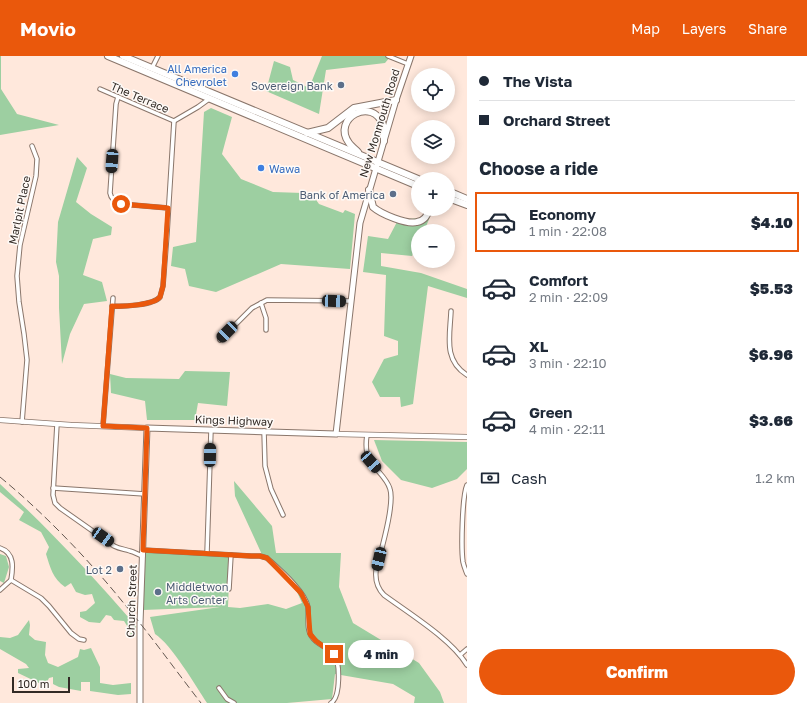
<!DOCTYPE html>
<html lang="en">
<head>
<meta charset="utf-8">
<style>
  body { margin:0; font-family:"Golos Text",sans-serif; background:#f2f2f3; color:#1f2937; height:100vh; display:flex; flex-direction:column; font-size:15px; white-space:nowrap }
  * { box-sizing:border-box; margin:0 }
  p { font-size:13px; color:#747a83 }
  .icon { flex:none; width:22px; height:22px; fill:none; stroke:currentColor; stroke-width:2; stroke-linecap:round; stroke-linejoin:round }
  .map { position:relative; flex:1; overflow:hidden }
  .drawer { display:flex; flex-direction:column; background:#fff; width:340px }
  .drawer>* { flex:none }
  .guide { display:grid; align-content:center; height:88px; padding:0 12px; background:#fff }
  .tools { position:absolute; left:411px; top:12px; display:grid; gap:8px }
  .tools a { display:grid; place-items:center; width:44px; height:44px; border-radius:50%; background:#fff; box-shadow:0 2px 10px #0003; font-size:20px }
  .scale { position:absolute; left:12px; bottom:10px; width:58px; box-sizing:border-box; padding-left:4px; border:2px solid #322a25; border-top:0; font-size:11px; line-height:14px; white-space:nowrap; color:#322a25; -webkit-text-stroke:3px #fefaf7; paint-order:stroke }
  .end { position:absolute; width:18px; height:18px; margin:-9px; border:5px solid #ea580c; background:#fff; box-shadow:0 0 0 2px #fff }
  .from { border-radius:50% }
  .bubble { position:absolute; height:28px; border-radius:14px; background:#fff; box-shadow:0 2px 10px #0003; font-size:13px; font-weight:800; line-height:28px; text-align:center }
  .car { position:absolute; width:12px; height:24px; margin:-12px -6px; border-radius:5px; box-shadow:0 0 3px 1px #0007; background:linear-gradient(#222 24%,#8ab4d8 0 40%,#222 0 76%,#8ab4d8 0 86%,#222 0) }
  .guide b { display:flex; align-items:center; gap:14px; height:38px; font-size:15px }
  .guide b+b { border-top:1px solid #e0e1e3 }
  .guide i { width:10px; height:10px; background:#1f2937 }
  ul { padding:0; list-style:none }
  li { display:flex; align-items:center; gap:12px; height:60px; margin:0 8px 6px; padding:0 4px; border:2px solid transparent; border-radius:0px }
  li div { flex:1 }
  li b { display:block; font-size:15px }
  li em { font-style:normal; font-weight:800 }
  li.selected { border-color:#ea580c }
  li>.icon { width:36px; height:36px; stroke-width:1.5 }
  h2 { padding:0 12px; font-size:18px; line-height:48px }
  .pay { display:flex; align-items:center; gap:10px; height:44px; padding:0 12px; font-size:15px }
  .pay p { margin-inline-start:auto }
  .action { display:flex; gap:8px; margin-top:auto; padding:8px 12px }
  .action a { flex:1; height:46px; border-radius:24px; background:#ea580c; color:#fff; font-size:16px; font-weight:800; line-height:46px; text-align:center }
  header { display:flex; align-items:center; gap:24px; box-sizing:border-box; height:56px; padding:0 20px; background:#ea580c; color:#fff }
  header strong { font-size:19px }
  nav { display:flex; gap:22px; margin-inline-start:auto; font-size:14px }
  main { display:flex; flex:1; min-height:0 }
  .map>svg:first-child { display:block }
</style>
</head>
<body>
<header>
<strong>Movio</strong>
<nav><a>Map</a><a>Layers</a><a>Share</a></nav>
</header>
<main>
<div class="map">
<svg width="467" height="647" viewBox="0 0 467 647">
  <rect width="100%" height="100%" fill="#ffe8dc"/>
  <!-- green -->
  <g fill="#9dcfa1">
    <polygon points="0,0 1,0 1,33 17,58 59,69 0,79"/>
    <polygon points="322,0 388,0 390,1 385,7 326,14 319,58 266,35 274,5 290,11 293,24 309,32"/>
    <polygon points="211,52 232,61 222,98 241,123 273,136 303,137 314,141 319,148 343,157 345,154 355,158 350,213 281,208 216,236 189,230 185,213 171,210 173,191 196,186 204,56"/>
    <polygon points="77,101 87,112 76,146 91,158 112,171 111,179 93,183 83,219 102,226 107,245 84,248 70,278 62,308 59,252 59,220 56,206 58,166"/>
    <polygon points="430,161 424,175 418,175 418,187 412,200 381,197 381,210 421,217 467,233 467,242 428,230 413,348 401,351 400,341 380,341 372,326 384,303 398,299 398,285 384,280 386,219 363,216 368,180 388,183 398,164"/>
    <polygon points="185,315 230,316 227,350 198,347 195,364 147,364 145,345 111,337 110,318 126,322 179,323"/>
    <polygon points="374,384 467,386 467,413 457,423 432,432 401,424 382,405"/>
    <path d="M234,425L272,470L276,497H341L339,531L353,567L419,607L440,636L444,647H414L415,641L393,628L335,618L332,643L287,647H207C196,630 171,588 155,578L150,561L220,551L143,554V495L230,499L228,551L240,552L268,548L286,553L302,547L293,527L264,503L235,440Z"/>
    <path d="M0,428C48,472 93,520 136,570L134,580L130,579L131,576L124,565L114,564L111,560L106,559L100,567L89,566L80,561V556L86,555L95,547L92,538L85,539L76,536L71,527L65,531C53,523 50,511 46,498L49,491L41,476L19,464L24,456L0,436Z"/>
    <polygon points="0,498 6,500 9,511 4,527 0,525"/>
    <polygon points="29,564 30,569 29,579 35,584 46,586 45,599 48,607 58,611 78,601 80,593 84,594 91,592 100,611 100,627 113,629 131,627 131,638 118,639 90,635 90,626 81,626 81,635 59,631 53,628 53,621 49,622 47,626 39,627 18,617 18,613 29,612 26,608 0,593 0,581 10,582 18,579"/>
  </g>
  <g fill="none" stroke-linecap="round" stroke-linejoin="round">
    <defs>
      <g id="minor">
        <polyline points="388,0 408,8"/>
        <polyline points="152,12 158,0"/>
        <polyline points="100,33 174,65"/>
        <path d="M118,41L116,48L110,137C111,143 115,146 121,148L168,152"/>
        <polyline points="174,65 198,51 209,43"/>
        <polyline points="261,247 266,262 266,274"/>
        <path d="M112,250C122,251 154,249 160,241L163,230L167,178L174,65"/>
        <path d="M451,255C450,280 443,304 467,319"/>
        <polyline points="220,284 252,252 267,244 350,245"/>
        <polyline points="22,366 27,304 24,278 19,246 17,220 20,189 36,120 37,103 32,90"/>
        <path d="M57,368L53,439L55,447L60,452L114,490C120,493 124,493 130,495C135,496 138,499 143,500"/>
        <polyline points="103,370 113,242"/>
        <polyline points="264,375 265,410 271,433 283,459"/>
        <path d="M367,379C366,385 366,392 367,397C370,411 386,419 390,433C395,449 380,498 376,515C375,525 378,533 384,539C410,558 451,583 467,609"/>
        <path d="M467,429C462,440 461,493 463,506C464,511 466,515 467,518"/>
        <polyline points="53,432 145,438"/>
        <path d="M0,492C15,497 13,512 11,524L0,534"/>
        <path d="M143,494L251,500H260L267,502C279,513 305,535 308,551C309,560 306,574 312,581C317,589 328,591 334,598C340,606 341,641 331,647"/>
        <polyline points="207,497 211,374"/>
        <polyline points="11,524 41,542 49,550 71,577 79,583 84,584"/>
        <polyline points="229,533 231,499"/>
        <polyline points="460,599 467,593"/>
        <polyline points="219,632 227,643 234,647"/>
      </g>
      <g id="tertiary">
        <polyline points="0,364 71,369 147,372"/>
        <polyline points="336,378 467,381"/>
      </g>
      <polyline id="secondary" points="140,647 140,568 147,372 336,378 360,167 396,44 411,0"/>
      <g id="trunk">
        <polyline points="108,0 418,130"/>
        <polyline points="123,0 418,123"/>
        <polyline points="307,77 328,72 354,52 396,44"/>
        <path d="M358,96C355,93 351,90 349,87C331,62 373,40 383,69C384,74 384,80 384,85"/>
        <path d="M369,134L373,151C381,158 407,169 417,166C424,165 428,159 429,153"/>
        <polyline points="448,135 467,143"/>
        <polyline points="448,142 467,149"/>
      </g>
    </defs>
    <!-- minor casing -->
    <use href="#minor" stroke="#8a766b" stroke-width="5.5"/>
    <!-- tertiary casing -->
    <use href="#tertiary" stroke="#8a766b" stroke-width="6"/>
    <!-- secondary casing -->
    <use href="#secondary" stroke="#8a766b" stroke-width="7"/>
    <!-- trunk casing -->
    <use href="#trunk" stroke="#8a766b" stroke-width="8"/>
    <!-- minor -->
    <use href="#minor" stroke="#fff" stroke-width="3.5"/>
    <!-- tertiary -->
    <use href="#tertiary" stroke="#fff" stroke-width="4.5"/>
    <!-- secondary -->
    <use href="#secondary" stroke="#fff" stroke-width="5"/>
    <!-- trunk -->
    <use href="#trunk" stroke="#fff" stroke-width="6"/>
    <!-- rail -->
    <path stroke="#645851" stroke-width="1" stroke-dasharray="8 4" stroke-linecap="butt" d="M0,421C45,458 90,505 126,550C152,581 176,615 201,647"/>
  </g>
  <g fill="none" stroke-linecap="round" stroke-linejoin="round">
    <!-- route -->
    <path stroke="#ea580c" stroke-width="5" d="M121,148L168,152L163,230L160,241C154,249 122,251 112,250L103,370L147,372L143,494L251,500H260L267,502L301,537L308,551L310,578L316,585L334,598"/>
  </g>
  <!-- markers -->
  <g fill="#3f7fe0" stroke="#fefaf7" stroke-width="1.5">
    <circle cx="235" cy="18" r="4"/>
    <circle cx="261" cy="112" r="4"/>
  </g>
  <g fill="#5c6f8a" stroke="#fefaf7" stroke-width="1.5">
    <circle cx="341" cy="29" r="4"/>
    <circle cx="393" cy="138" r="4"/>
    <circle cx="120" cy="513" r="4"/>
    <circle cx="158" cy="536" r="4"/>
  </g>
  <g text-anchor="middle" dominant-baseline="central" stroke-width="3" stroke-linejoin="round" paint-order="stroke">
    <!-- shop labels -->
    <g font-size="11" fill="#366cbe" stroke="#fefaf7" text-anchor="end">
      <text x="227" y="12">All America<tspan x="227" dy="13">Chevrolet</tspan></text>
      <text x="269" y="112" text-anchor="start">Wawa</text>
    </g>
    <!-- service labels -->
    <g font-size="11" fill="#4e5e75" stroke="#fefaf7" text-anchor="end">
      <text x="333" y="29">Sovereign Bank</text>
      <text x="385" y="138">Bank of America</text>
      <text x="112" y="513">Lot 2</text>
      <text x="166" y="530" text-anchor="start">Middletwon<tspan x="166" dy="13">Arts Center</tspan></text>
    </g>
    <!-- street labels -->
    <g font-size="11" fill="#322a25" stroke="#fefaf7">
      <text transform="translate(140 41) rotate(23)">The Terrace</text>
      <text transform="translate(379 67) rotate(-73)">New Monmouth Road</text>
      <text transform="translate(19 154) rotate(-78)">Marlpit Place</text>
      <text transform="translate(234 364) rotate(2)">Kings Highway</text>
      <text transform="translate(131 545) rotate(-88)">Church Street</text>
    </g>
  </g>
</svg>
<div class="tools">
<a><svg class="icon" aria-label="locate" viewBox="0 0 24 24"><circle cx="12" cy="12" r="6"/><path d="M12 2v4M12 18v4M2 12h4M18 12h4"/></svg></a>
<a><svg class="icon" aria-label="layers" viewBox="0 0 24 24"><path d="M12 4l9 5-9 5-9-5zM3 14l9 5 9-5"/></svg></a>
<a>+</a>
<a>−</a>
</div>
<div class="scale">100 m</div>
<i class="end from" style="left:121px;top:148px"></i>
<i class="end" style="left:334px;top:598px"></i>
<div class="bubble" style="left:348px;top:584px;width:66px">4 min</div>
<i class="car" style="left:112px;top:105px;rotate:184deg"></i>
<i class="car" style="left:334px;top:245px;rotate:92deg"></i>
<i class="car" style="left:227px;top:276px;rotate:225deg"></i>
<i class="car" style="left:210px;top:399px;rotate:1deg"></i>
<i class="car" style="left:371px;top:406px;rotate:139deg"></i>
<i class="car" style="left:103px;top:481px;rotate:125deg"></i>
<i class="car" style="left:379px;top:503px;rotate:193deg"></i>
</div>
<section class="drawer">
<div class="guide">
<b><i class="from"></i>The Vista</b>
<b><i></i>Orchard Street</b>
</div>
<h2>Choose a ride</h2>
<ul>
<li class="selected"><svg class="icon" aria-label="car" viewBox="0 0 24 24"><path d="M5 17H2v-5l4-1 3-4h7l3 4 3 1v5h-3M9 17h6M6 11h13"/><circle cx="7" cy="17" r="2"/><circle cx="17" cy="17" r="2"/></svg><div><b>Economy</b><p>1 min · 22:08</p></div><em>$4.10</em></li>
<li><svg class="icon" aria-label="car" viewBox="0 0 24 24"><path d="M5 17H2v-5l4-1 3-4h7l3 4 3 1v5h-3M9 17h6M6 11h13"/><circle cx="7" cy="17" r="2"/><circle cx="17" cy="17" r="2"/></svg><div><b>Comfort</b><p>2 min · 22:09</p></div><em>$5.53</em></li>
<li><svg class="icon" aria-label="car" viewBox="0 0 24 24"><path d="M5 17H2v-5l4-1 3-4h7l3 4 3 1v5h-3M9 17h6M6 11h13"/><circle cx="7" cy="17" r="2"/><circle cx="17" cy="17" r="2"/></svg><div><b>XL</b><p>3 min · 22:10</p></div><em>$6.96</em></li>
<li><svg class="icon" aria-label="car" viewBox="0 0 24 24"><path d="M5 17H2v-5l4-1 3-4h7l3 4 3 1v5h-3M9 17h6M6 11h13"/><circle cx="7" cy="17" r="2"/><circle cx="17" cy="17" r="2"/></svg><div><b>Green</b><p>4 min · 22:11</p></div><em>$3.66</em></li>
</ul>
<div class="pay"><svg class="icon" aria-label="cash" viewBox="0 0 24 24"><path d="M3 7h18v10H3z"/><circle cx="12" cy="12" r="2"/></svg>Cash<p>1.2 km</p></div>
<div class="action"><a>Confirm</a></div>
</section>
</main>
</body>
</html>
